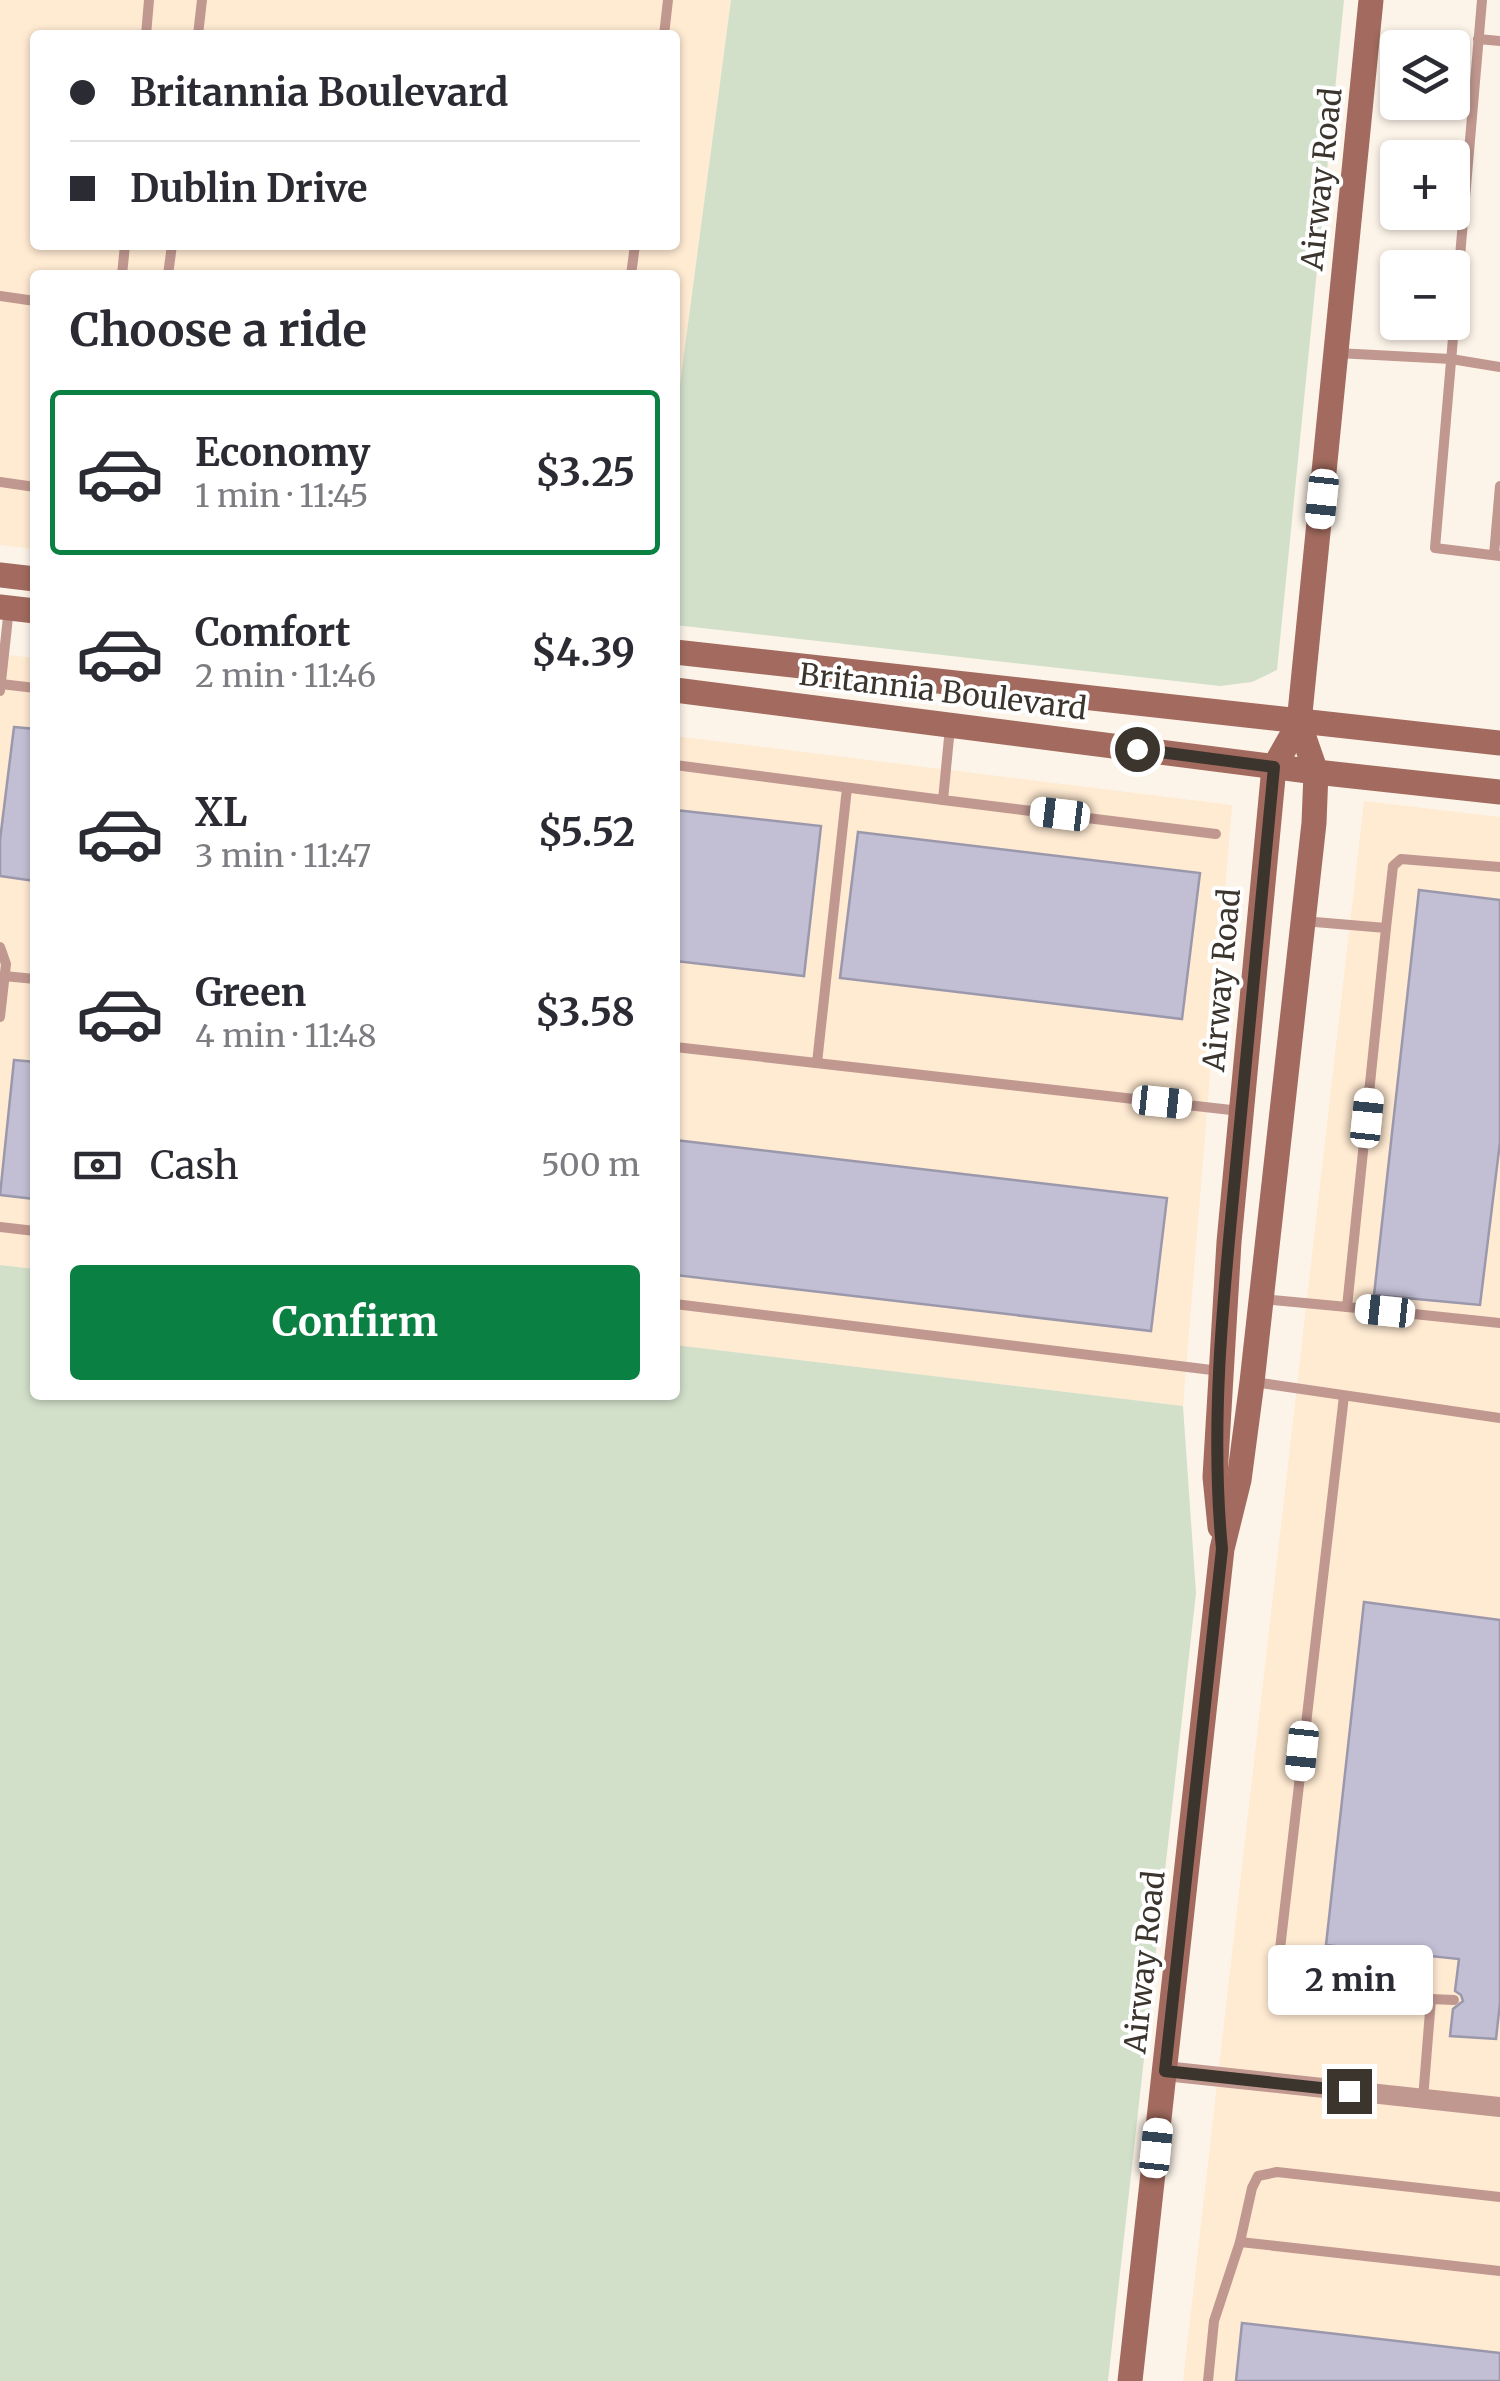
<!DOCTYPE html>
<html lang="en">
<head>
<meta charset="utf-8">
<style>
  body { margin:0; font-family:Merriweather,serif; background:#f2f2f3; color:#2b2b33; height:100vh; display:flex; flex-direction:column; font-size:38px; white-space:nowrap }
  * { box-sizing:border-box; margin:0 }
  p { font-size:32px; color:#7c7c81 }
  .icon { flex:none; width:55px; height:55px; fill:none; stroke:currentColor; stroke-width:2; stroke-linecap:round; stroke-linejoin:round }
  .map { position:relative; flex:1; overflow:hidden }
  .sheet { position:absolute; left:30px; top:270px; width:650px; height:1130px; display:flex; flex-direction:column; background:#fff; border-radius:10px; box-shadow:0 2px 8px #0004 }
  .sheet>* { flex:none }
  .hud { position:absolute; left:30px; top:30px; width:650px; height:220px; border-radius:10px; box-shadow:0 2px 8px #0004; display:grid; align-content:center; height:220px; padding:0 40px; background:#fff }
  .fabs { position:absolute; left:1380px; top:30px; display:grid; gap:20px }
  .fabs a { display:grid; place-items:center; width:90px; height:90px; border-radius:10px; background:#fff; box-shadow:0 2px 8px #0004; font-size:50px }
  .end { position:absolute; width:45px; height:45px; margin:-22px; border:12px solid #3b352e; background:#fff; box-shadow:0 0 0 5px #fff }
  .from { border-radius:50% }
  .bubble { position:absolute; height:70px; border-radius:10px; background:#fff; box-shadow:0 2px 8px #0004; font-size:32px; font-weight:700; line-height:70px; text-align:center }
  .car { position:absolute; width:30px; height:60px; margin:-30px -15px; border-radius:12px; box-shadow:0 0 8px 2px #0007; background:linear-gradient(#fff 24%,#345 0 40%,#fff 0 76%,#345 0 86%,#fff 0) }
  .hud b { display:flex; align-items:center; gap:35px; height:95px; font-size:38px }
  .hud b+b { border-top:2px solid #e1e1e2 }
  .hud i { width:25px; height:25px; background:#2b2b33 }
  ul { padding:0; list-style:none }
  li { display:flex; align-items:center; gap:30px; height:165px; margin:0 20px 15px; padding:0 20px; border:5px solid transparent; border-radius:10px }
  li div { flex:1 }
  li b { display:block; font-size:38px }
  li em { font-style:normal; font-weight:700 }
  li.active { border-color:#0b8043 }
  li>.icon { width:90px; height:90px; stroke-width:1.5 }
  h2 { padding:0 40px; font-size:45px; line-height:120px }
  .pay { display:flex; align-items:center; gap:25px; height:110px; padding:0 40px; font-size:38px }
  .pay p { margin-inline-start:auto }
  .button { display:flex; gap:20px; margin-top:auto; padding:20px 40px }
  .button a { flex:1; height:115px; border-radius:10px; background:#0b8043; color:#fff; font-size:40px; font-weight:700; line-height:115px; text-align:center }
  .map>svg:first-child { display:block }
</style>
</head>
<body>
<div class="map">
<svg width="1500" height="2381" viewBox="0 0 1500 2381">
  <rect width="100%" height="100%" fill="#fdf4e9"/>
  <!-- built -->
  <g fill="#ffead2" fill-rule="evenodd">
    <path d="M0,0H731L675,422V275H35V549L0,545ZM35,35H675V245H35Z"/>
    <polygon points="0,654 35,658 35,1269 0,1265"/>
    <polygon points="675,736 1232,805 1183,1406 675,1345"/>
    <polygon points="1364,801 1500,817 1500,2381 1183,2381"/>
  </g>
  <!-- green -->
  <g fill="#d2e0ca">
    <polygon points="731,0 1344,0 1277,670 1252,682 1220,686 675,625 675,422"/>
    <polygon points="0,1265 35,1269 35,1395 675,1395 675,1345 1183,1406 1196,1593 1108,2381 0,2381"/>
  </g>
  <!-- building -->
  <g fill="#c2bfd4" stroke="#9b98ac" stroke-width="2.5">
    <polygon points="14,727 35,729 35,881 0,876 0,840"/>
    <polygon points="675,810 821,826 804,976 675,961"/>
    <polygon points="858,832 1200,873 1182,1019 840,978"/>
    <polygon points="1419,890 1500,900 1500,1142 1480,1305 1374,1295"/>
    <polygon points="14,1060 35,1062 35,1199 0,1195"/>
    <polygon points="675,1140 1167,1198 1151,1331 675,1275"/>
    <polygon points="1364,1602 1500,1620 1500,2003 1496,2039 1450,2036 1453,2009 1463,2001 1461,1995 1455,1991 1459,1959 1326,1945"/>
    <polygon points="1242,2323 1500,2353 1500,2381 1236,2381"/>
  </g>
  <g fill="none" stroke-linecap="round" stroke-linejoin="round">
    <!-- lane -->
    <g stroke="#c09890" stroke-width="10">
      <polyline points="1482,0 1435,548 1500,556"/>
      <polyline points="146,35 149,0"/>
      <polyline points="198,35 202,0"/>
      <polyline points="664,35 668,0"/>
      <polyline points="1478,39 1500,41"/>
      <polyline points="122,275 125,245"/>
      <polyline points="168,275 172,245"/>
      <polyline points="631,275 635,245"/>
      <polyline points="0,296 35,301"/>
      <polyline points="1337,353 1451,359 1500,367"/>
      <polyline points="0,482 35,487"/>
      <polyline points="1494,555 1500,486"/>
      <polyline points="1,684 35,688"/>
      <polyline points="0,691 9,608"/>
      <polyline points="950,727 943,800 1216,834"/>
      <polyline points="675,765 943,800"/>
      <polyline points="1386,928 1393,866 1401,859 1500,867"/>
      <polyline points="0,947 6,964 0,1017"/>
      <polyline points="4,976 35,979"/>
      <polyline points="675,1047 1240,1111"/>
      <polyline points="817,1063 847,788"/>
      <polyline points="0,1227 35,1231"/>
      <polyline points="1263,1299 1347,1307 1386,928 1303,921"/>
      <polyline points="675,1304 1220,1371"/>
      <polyline points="1347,1307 1500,1323"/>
      <polyline points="1254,1382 1500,1418"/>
      <polyline points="1344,1396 1280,1949 1286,1970 1300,1980 1417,1992 1431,1999 1423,2099"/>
      <polyline points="1431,1999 1454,2000"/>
      <polyline points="1240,2242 1252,2188 1258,2176 1277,2172 1500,2197"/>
      <polyline points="1208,2381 1214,2321 1240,2242 1500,2271"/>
    </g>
    <!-- street -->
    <polyline stroke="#c09890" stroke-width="20" points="1165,2071 1500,2107"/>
    <!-- secondary -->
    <g stroke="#a36b5f" stroke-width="25">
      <polyline points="0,575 35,579"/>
      <polyline points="0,607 35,611"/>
      <polyline points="675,652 1500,743"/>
      <polyline points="675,690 1316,772 1500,792"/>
      <polyline points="1220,1527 1215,1477 1229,1242 1274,767 1299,723 1371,0"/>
      <polyline points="1130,2381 1222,1549 1239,1480 1252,1382 1314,823 1316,772 1299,723"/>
    </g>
  </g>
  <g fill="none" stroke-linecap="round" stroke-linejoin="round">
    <!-- route -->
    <path stroke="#3b352e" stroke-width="12" d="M1137,749L1274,767C1261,903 1248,1040 1235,1177C1223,1300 1210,1425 1222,1549L1165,2071L1349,2091"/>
  </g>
  <g text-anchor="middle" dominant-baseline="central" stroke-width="8" stroke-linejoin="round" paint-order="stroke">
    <!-- street labels -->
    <g font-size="30" fill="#3b352e" stroke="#fff">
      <text transform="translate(1321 179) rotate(-84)">Airway Road</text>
      <text transform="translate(943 691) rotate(7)">Britannia Boulevard</text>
      <text transform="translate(1221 980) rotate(-85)">Airway Road</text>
      <text transform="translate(1144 1962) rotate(-84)">Airway Road</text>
    </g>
  </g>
</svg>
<div class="fabs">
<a><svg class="icon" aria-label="layers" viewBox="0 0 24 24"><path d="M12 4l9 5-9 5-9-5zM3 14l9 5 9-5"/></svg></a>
<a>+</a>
<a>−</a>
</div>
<i class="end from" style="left:1137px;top:749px"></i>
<i class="end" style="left:1349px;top:2091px"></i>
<div class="bubble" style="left:1268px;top:1945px;width:165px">2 min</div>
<i class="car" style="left:1322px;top:499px;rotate:186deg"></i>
<i class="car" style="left:1060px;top:814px;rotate:277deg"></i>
<i class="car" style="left:1162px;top:1102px;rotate:96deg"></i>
<i class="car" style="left:1367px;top:1118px;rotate:6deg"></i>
<i class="car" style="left:1385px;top:1311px;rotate:276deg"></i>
<i class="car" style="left:1302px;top:1751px;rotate:186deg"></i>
<i class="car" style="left:1156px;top:2148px;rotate:6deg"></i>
<div class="hud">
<b><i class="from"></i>Britannia Boulevard</b>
<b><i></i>Dublin Drive</b>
</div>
<section class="sheet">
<h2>Choose a ride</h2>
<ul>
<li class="active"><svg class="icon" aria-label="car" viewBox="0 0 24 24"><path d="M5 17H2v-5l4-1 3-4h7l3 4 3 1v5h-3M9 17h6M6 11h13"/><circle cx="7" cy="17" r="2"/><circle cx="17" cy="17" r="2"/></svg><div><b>Economy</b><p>1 min · 11:45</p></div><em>$3.25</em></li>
<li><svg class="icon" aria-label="car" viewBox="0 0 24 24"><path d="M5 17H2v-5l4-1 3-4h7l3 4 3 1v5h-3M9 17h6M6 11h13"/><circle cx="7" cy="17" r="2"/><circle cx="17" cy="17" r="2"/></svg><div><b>Comfort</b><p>2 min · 11:46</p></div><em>$4.39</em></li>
<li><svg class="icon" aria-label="car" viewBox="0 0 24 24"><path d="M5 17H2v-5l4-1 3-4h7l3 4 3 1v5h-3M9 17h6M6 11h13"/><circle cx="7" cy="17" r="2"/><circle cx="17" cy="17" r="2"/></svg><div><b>XL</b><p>3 min · 11:47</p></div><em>$5.52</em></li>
<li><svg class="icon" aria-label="car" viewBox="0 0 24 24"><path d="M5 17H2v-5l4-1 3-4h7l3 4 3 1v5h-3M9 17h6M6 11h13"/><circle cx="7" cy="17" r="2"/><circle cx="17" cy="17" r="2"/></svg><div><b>Green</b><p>4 min · 11:48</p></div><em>$3.58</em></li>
</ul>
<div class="pay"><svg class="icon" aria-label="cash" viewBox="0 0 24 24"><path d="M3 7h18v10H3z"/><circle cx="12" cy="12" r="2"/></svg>Cash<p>500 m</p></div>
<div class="button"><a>Confirm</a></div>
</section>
</div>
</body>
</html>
